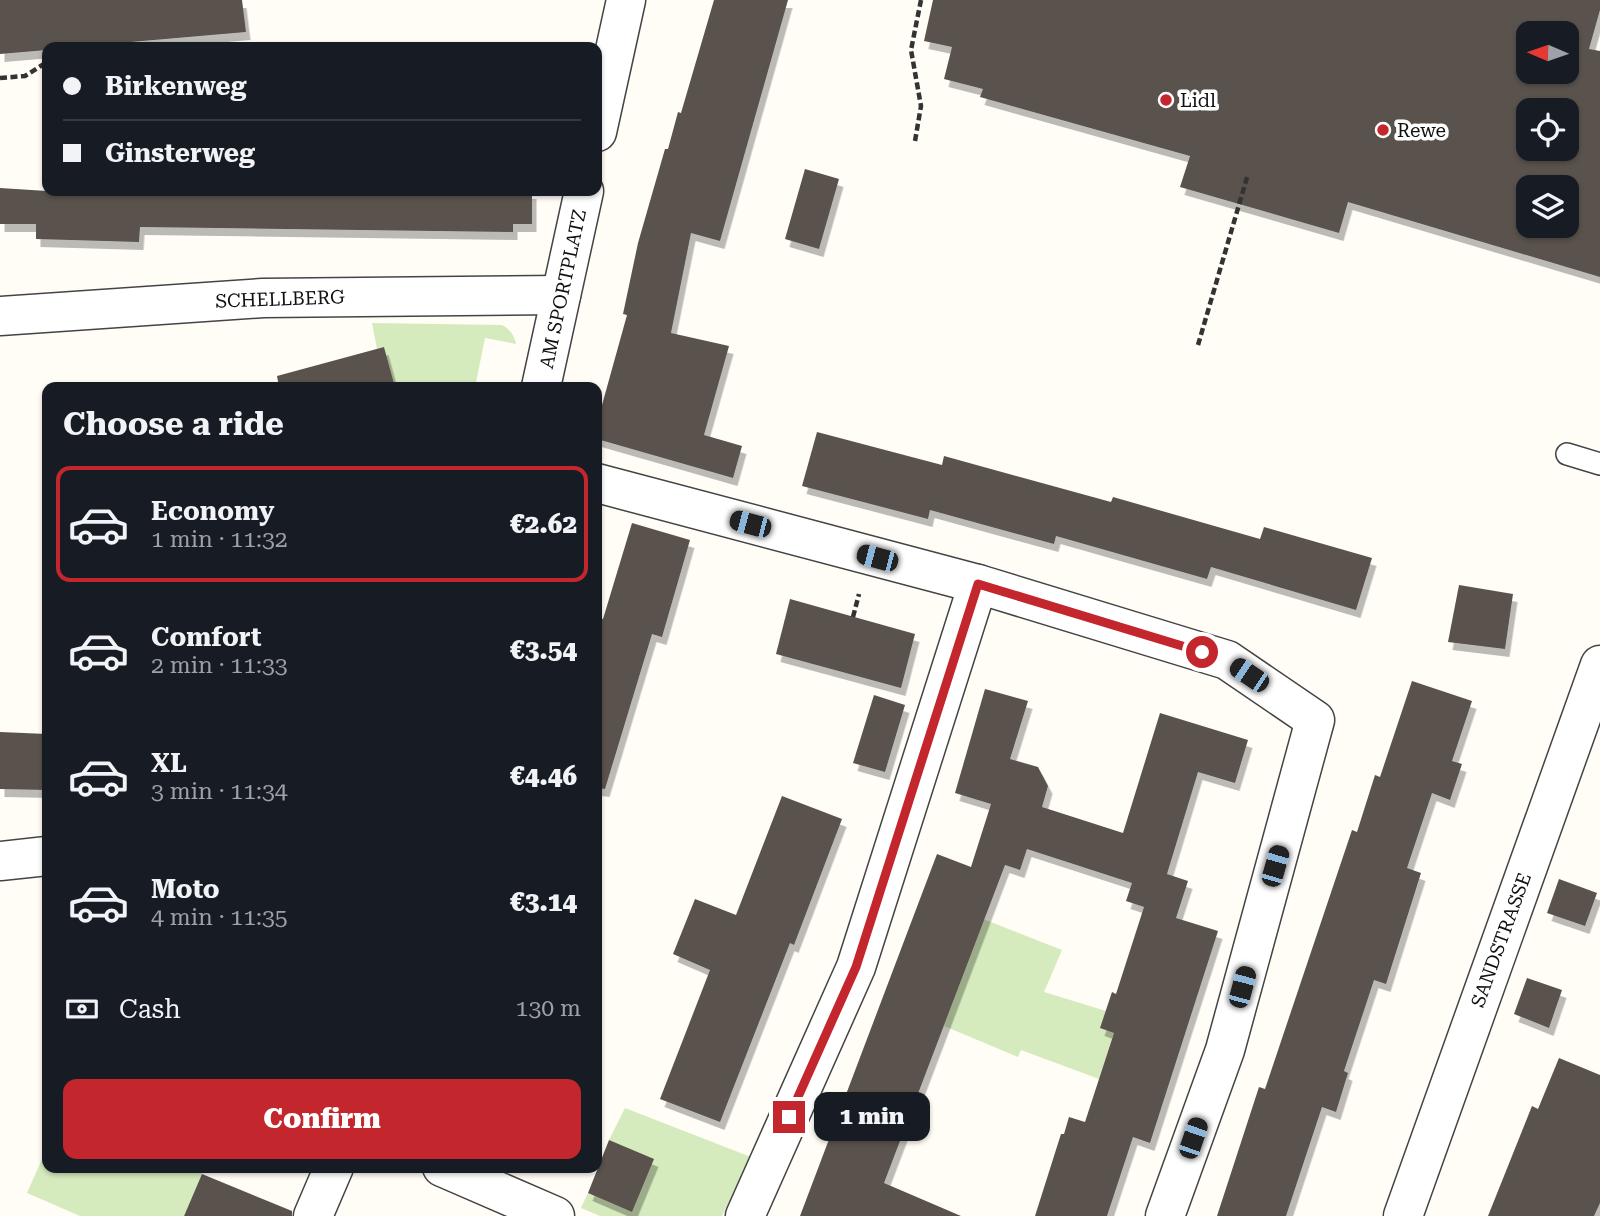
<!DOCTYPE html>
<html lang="en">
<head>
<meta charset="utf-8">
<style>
  body { margin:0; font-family:"Roboto Serif",serif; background:#20242c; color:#f1f3f6; height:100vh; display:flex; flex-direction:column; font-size:26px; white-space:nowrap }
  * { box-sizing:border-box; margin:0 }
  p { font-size:23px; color:#9ea1a6 }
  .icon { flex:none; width:38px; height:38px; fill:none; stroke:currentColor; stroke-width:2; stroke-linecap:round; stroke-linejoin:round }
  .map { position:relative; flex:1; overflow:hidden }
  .panel { position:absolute; left:42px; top:382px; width:560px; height:791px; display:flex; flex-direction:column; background:#171b24; border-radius:14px; box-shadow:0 2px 5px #0004 }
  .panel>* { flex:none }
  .hud { position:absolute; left:42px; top:42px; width:560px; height:154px; border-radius:14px; box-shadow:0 2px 5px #0004; display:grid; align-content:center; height:154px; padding:0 21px; background:#171b24 }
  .needle { width:46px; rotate:272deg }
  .buttons { position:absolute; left:1516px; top:21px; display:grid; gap:14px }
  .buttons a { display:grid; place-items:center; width:63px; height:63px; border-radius:14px; background:#171b24; box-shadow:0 2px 5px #0004; font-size:35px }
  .end { position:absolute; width:32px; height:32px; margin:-16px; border:9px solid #c4262e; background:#fff; box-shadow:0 0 0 4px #fff }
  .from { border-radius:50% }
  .bubble { position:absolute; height:49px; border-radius:14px; background:#171b24; box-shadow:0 2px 5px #0004; font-size:23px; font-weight:800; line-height:49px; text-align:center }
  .car { position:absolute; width:21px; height:42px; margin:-21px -10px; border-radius:9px; box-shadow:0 0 5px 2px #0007; background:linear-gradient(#222 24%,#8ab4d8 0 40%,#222 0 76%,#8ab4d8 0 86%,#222 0) }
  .hud b { display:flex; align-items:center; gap:24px; height:66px; font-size:26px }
  .hud b+b { border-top:2px solid #363941 }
  .hud i { width:18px; height:18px; background:#f1f3f6 }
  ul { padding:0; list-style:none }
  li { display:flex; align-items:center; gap:21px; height:116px; margin:0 14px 10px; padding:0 7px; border:4px solid transparent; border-radius:14px }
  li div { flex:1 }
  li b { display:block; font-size:26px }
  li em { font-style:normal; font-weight:800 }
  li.active { border-color:#c4262e }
  li>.icon { width:63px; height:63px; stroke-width:1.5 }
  h2 { padding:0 21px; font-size:32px; line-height:84px }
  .pay { display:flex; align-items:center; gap:18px; height:77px; padding:0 21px; font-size:26px }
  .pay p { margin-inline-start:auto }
  .primary-button { display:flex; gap:14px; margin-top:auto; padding:14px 21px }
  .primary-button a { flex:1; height:80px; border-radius:14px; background:#c4262e; color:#fff; font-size:28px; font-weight:800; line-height:80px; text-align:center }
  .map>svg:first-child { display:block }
</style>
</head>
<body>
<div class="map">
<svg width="1600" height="1216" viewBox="0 0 1600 1216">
  <defs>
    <filter id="shadow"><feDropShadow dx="4.5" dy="8" stdDeviation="0" flood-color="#0004"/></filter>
  </defs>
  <rect width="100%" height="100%" fill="#fffdf5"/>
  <!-- green -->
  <g fill="#d5ebbd">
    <path d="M372,323L502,325C510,329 514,335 516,344L485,338L475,387H395L384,347L377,349Z"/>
    <polygon points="983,919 1062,950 1044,992 1106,1011 1101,1028 1114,1033 1099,1079 1021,1050 1018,1057 944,1026"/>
    <polygon points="625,1108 751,1157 722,1216 600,1216 581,1208 588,1193 631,1211 609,1140"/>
    <polygon points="47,1148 47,1167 203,1167 202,1174 184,1216 80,1216 27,1193"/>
  </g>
  <!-- building -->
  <g fill="#5a524d" fill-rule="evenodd" filter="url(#shadow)">
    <polygon points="0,0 242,0 246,32 73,47 47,47 47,50 0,54"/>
    <polygon points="714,0 788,0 720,241 691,233 671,333 729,346 704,435 742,446 733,478 597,439 597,423 627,315 623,314 638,243 665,149 668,149 678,112 681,113"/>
    <path d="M933,0H1600V10L1589,49L1600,51V277L1348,202L1339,233L1180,187L1190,156L980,97L983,89L944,79L952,47L924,41ZM1528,33H1566V72H1528ZM1528,110H1566V149H1528ZM1528,187H1566V226H1528Z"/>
    <polygon points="805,169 839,179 819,249 785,239"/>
    <polygon points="0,188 47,191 532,191 532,224 513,224 513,232 140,227 139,242 36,239 36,224 0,224"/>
    <polygon points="384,347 395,387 279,387 277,376"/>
    <polygon points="817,432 942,465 944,456 1111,502 1113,497 1260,539 1264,527 1372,558 1356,610 1211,567 1207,579 1056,536 1054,544 930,510 928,519 802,486"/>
    <polygon points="632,523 690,540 662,637 652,634 605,789 597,788 597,617 603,619"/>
    <polygon points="1459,585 1513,594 1505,649 1448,642"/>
    <polygon points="790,599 915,634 901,688 776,654"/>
    <polygon points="1412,681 1472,701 1452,761 1462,764 1450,800 1432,793 1407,868 1421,873 1386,984 1374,980 1344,1071 1348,1073 1336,1112 1322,1107 1286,1216 1217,1216 1259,1087 1265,1089 1352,830 1357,832 1375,775 1380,777"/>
    <polygon points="985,689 1028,701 1010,759 1038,767 1048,786 1042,807 1123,833 1160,713 1248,740 1235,783 1198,772 1167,874 1188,881 1176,918 1218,931 1150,1143 1133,1137 1107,1216 1035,1216 1061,1134 1064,1134 1069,1117 1085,1122 1114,1033 1100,1028 1112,992 1116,994 1144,907 1126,901 1132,883 1027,849 1020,870 1005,865 884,1183 961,1216 800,1216 937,854 971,867 991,804 955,793"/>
    <polygon points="874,695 905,705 885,772 853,763"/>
    <polygon points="0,732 47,734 47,790 0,789"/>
    <polygon points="782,796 842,819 794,945 790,943 720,1122 660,1099 710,970 673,954 695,899 736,915"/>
    <polygon points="1559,879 1597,893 1585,926 1547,913"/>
    <polygon points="1527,978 1562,990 1549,1028 1514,1014"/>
    <polygon points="1559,1058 1600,1075 1600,1203 1594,1216 1488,1216 1532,1106 1538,1109"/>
    <polygon points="609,1140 654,1159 632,1212 588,1193"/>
    <polygon points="202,1174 292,1211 292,1216 184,1216"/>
  </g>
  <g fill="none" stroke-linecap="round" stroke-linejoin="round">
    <defs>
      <polyline id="service" points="1567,454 1600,464"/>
      <g id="minor">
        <polyline points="597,132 626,0"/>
        <polyline points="0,316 263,298 561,295"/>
        <polyline points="541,387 584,191"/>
        <polyline points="597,483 978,584 1227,660 1315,720 1225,1050 1165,1216"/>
        <polyline points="0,861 47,856"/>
        <polyline points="442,1167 555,1216"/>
        <polyline points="313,1216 334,1167"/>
        <polyline points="745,1216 856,967 978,584"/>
        <polyline points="1403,1216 1600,665"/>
      </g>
    </defs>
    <!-- service casing -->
    <use href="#service" stroke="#444" stroke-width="24"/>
    <!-- minor casing -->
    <use href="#minor" stroke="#444" stroke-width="41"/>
    <!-- path -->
    <g stroke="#333" stroke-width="4.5" stroke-dasharray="7 3.5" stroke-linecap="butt">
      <polyline points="0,78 25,76 47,62"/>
      <polyline points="915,141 921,106 911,50 921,0"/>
      <polyline points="1198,345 1248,174"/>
      <polyline points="853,617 859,594"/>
    </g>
    <!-- service -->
    <use href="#service" stroke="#fff" stroke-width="21"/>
    <!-- minor -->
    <use href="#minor" stroke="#fff" stroke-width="38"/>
  </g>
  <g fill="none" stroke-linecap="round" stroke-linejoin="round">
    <!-- route -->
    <polyline stroke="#c4262e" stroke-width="9" points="789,1117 856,967 978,584 1202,652"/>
  </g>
  <!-- markers -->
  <g fill="#c4262e" stroke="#fff" stroke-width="2.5">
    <circle cx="1166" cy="100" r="7"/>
    <circle cx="1383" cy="130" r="7"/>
  </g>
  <g text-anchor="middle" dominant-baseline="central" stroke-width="7" stroke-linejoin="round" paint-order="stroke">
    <!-- poi labels -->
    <g font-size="19" fill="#111" stroke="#fff" text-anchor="start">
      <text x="1180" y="100">Lidl</text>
      <text x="1397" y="130">Rewe</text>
    </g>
    <!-- street labels -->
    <g font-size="19" fill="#111" stroke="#fff">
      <text transform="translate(563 289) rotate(-78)">AM SPORTPLATZ</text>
      <text transform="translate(280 299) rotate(-2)">SCHELLBERG</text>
      <text transform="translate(1501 940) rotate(-70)">SANDSTRASSE</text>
    </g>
  </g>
</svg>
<div class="buttons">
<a><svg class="needle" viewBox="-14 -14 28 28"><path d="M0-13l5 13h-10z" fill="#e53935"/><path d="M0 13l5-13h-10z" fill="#9ea1a6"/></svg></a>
<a><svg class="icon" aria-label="locate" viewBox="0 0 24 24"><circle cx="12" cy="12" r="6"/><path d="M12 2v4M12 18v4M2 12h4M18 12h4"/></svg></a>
<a><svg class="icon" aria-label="layers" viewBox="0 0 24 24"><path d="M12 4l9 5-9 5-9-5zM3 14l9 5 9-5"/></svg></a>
</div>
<i class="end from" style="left:1202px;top:652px"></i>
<i class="end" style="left:789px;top:1117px"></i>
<div class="bubble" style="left:814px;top:1092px;width:116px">1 min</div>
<i class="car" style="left:750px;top:524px;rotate:285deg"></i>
<i class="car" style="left:877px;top:558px;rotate:285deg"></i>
<i class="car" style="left:1249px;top:675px;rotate:304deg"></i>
<i class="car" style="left:1275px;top:866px;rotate:16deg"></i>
<i class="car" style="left:1242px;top:987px;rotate:15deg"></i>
<i class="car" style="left:1193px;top:1138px;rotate:19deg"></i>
<div class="hud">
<b><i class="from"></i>Birkenweg</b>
<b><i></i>Ginsterweg</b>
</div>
<section class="panel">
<h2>Choose a ride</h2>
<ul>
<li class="active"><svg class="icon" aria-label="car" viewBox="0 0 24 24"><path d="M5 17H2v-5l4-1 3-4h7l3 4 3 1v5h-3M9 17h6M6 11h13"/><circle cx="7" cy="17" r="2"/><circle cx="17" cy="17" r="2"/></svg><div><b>Economy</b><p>1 min · 11:32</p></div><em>€2.62</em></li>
<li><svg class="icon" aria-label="car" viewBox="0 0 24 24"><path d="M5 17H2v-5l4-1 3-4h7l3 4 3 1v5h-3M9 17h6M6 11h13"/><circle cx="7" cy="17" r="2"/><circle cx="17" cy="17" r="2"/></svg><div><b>Comfort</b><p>2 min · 11:33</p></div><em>€3.54</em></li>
<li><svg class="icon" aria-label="car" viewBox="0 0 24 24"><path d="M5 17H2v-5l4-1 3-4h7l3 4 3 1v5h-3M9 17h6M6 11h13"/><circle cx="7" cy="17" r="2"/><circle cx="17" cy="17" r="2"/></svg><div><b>XL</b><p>3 min · 11:34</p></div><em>€4.46</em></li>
<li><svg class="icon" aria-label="car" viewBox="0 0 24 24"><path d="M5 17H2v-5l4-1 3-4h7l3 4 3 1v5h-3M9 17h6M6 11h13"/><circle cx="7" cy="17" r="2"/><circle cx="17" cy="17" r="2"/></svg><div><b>Moto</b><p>4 min · 11:35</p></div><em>€3.14</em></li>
</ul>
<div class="pay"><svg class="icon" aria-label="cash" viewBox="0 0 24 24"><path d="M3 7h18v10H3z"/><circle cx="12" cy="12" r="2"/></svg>Cash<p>130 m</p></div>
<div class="primary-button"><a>Confirm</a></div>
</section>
</div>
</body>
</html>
